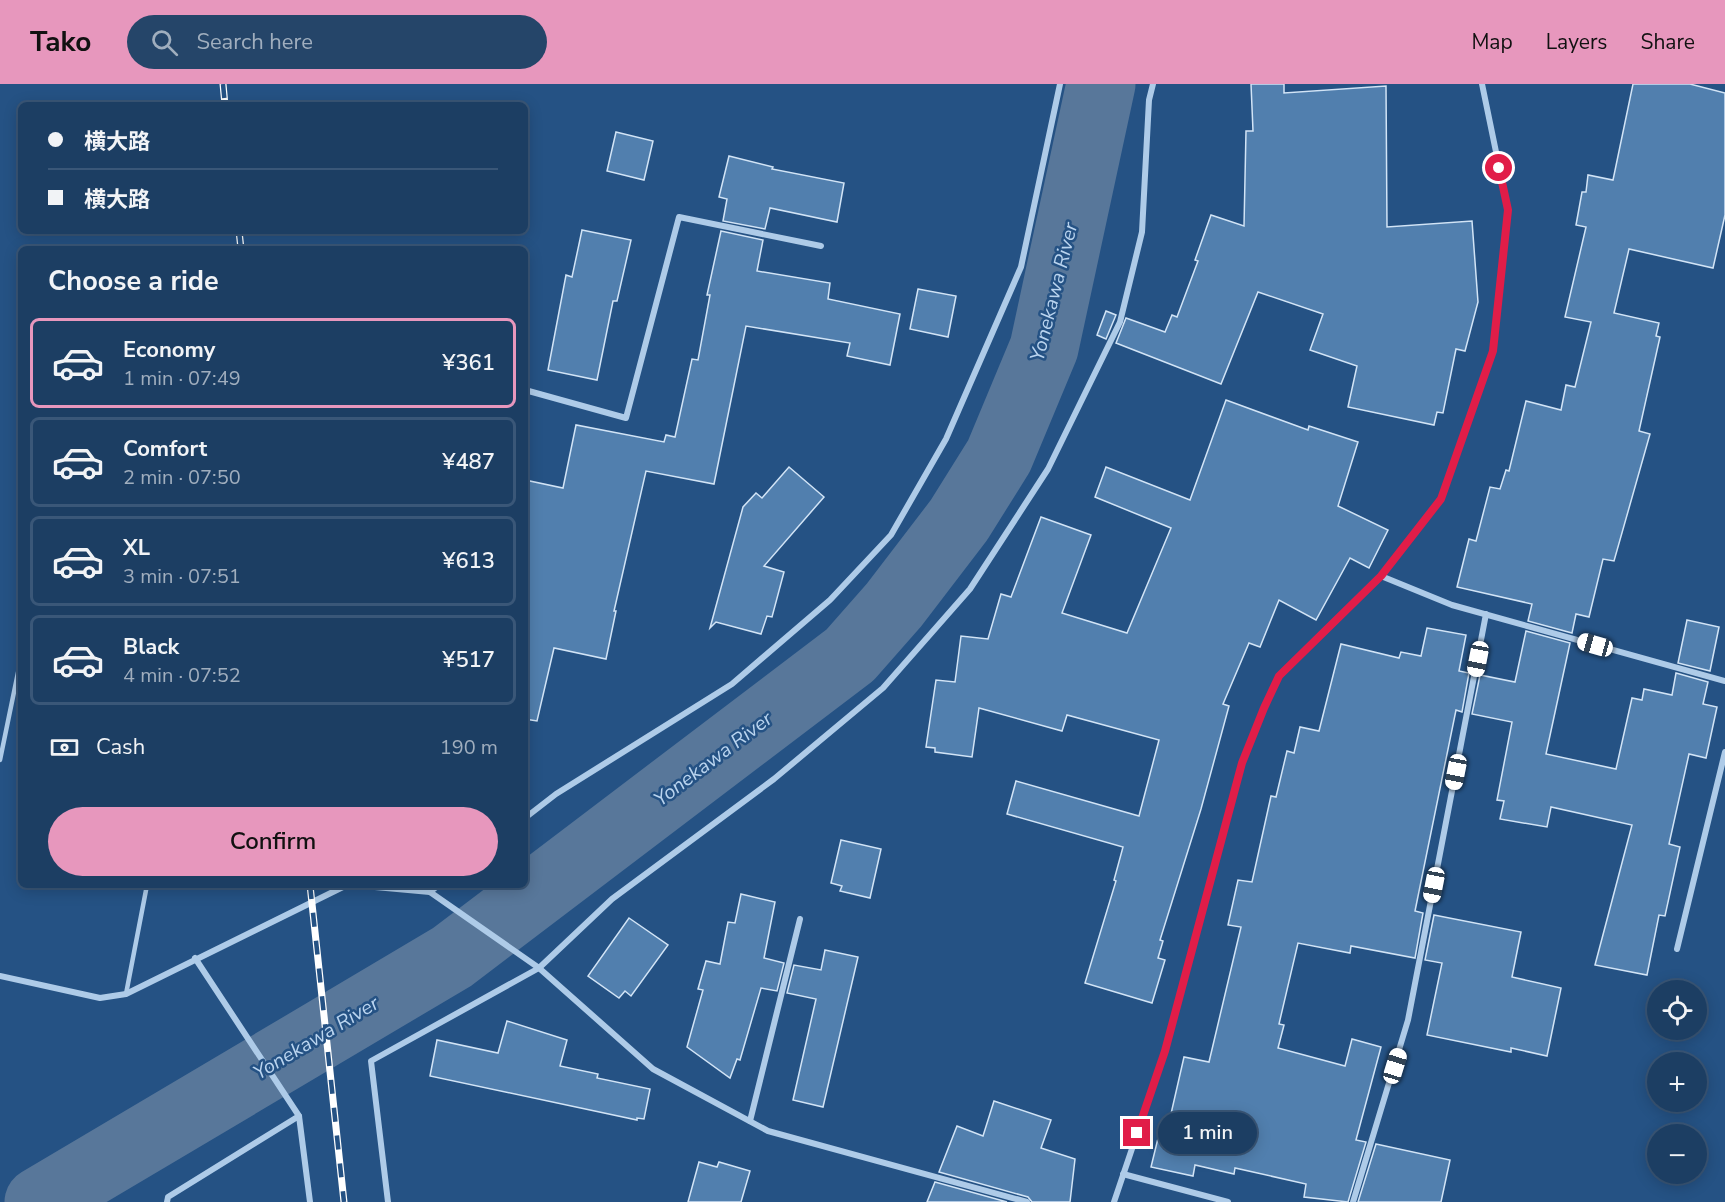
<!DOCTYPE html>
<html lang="en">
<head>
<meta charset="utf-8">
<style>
  body { margin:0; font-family:"Nunito Sans","Noto Sans JP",sans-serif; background:#254569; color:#f1f3f6; height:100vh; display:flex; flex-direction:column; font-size:22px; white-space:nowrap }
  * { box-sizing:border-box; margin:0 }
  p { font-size:20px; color:#a0aebe }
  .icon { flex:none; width:33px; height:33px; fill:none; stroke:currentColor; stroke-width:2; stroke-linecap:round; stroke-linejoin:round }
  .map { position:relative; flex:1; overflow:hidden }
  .panel { position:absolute; left:18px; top:162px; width:510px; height:642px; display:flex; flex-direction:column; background:#1c3e63; border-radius:9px; box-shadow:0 3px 15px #0003,0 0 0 2px #3a5778 }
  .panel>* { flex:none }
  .banner { position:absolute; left:18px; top:18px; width:510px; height:132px; border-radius:9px; box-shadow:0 3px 15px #0003,0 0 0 2px #3a5778; display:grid; align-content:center; height:132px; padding:0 30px; background:#1c3e63 }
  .tools { position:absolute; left:1647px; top:896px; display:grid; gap:12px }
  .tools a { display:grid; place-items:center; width:60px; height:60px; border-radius:50%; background:#1c3e63; box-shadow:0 3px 15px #0003,0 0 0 2px #3a5778; font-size:30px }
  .end { position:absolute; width:27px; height:27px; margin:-14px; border:8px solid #e11d48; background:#fff; box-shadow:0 0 0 3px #fff }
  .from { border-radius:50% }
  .bubble { position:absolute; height:42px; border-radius:21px; background:#1c3e63; box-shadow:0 3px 15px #0003,0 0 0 2px #3a5778; font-size:20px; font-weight:600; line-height:42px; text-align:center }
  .car { position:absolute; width:18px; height:36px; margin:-18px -9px; border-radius:8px; box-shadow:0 0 4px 2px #0007; background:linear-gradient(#fff 24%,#345 0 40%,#fff 0 76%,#345 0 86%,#fff 0) }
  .banner b { display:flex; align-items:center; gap:21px; height:57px; font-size:22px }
  .banner b+b { border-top:2px solid #3a5778 }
  .banner i { width:15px; height:15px; background:#f1f3f6 }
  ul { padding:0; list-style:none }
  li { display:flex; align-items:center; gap:18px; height:90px; margin:0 12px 9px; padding:0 18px; border:3px solid #3a5778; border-radius:9px }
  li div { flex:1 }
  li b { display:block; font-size:22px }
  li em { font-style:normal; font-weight:600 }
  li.on { border-color:#e797bd }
  li>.icon { width:54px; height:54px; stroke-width:1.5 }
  h2 { padding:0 30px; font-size:27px; line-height:72px }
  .pay { display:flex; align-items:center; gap:15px; height:66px; padding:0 30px; font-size:22px }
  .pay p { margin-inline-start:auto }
  .action { display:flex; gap:12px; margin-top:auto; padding:12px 30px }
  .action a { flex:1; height:69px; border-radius:36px; background:#e797bd; color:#111; font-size:24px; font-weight:600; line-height:69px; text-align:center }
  header { display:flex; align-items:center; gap:36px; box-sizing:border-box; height:84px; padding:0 30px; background:#e797bd; color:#111 }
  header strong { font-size:28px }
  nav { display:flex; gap:33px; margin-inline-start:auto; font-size:21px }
  .search { width:420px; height:54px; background:#254569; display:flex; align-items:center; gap:15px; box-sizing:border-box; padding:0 21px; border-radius:33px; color:#a0aebe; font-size:22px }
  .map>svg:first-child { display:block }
</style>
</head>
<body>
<header>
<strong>Tako</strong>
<div class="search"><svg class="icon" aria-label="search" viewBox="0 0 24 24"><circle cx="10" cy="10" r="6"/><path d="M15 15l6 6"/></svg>Search here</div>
<nav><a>Map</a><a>Layers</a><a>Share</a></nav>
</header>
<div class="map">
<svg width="1725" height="1118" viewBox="0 0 1725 1118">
  <rect width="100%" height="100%" fill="#255284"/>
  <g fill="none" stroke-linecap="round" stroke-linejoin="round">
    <!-- river -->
    <polyline stroke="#58779a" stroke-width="69" points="39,1118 452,873 850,571 894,521 959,436 999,372 1044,264 1101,0"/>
  </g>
  <!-- building -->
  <g fill="#517fae" stroke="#d2e4f6" stroke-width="1.5">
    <polygon points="1251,0 1284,0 1284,9 1386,2 1387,143 1472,137 1478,218 1465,267 1456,265 1443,329 1437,328 1434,341 1348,323 1357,282 1310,266 1323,230 1258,208 1221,300 1116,259 1126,234 1165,248 1172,231 1177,233 1198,177 1195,176 1211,131 1244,142 1246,47 1253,47"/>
    <polygon points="1633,0 1690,0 1725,9 1725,131 1713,184 1629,165 1614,229 1659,239 1656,252 1660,253 1639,347 1650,350 1614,477 1603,475 1589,533 1576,530 1572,549 1528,537 1532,520 1457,503 1469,455 1476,457 1490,403 1500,405 1506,386 1509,387 1526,317 1561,326 1566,301 1575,303 1591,238 1565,233 1586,143 1576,141 1582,108 1586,108 1588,91 1613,96"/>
    <polygon points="616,48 653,57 644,96 607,87"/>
    <polygon points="729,72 773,83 772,85 844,99 837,138 770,124 765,145 723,137 727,115 719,113"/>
    <polygon points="582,146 631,156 617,217 613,217 597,296 548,286 566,191 572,193"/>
    <polygon points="721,147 763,156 757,187 830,199 828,215 900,230 890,281 847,272 850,259 746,242 714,400 646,387 614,527 616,527 606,575 554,564 537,637 525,635 525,396 563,404 576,341 664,358 666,351 675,353 692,275 698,276 710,211 707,211"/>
    <polygon points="918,205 956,212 948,253 910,245"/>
    <polygon points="1106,227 1116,231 1106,255 1097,251"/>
    <polygon points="1226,316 1308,346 1309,342 1358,358 1338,422 1388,446 1369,484 1350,474 1316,536 1279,516 1260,563 1249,559 1223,620 1229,622 1201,725 1160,856 1163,857 1158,874 1165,876 1152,919 1085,899 1116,797 1114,796 1123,763 1007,730 1016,697 1139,732 1159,656 1067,631 1062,647 979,624 972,673 935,668 935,664 926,663 936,596 955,598 961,552 988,555 1001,510 1011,513 1041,433 1091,451 1062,529 1127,549 1171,444 1095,413 1106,383 1190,416"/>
    <polygon points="789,383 824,413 764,482 784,488 772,533 767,532 761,550 716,538 710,544 743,423 756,409 762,414"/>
    <polygon points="1687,536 1719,543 1710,587 1678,579"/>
    <polygon points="1427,544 1466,551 1459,587 1469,589 1462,628 1456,626 1415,827 1423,829 1415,874 1351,862 1350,869 1298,859 1279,940 1284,941 1278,964 1345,982 1352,955 1381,963 1356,1056 1366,1058 1348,1118 1304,1113 1306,1100 1235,1084 1234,1090 1195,1081 1193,1092 1151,1083 1161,1042 1168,1043 1184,973 1209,978 1241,843 1228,841 1238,796 1252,798 1271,712 1276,713 1287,667 1294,669 1300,643 1319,647 1341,560 1399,574 1401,568 1421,572"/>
    <polygon points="1526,547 1570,559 1546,670 1616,685 1632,614 1642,616 1644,605 1672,611 1676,589 1708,598 1703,620 1717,623 1706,674 1689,670 1669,760 1680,763 1665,832 1659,831 1647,891 1595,881 1632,741 1551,723 1547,743 1500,735 1504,717 1497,716 1512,638 1472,630 1480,591 1515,598"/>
    <polygon points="841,756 881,765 870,814 840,807 842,802 831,799"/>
    <polygon points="741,810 775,818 764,874 784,879 777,907 761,904 740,976 737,975 730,994 687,963 703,906 698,905 706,877 720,880 728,838 735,839"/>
    <polygon points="1434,831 1521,848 1512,893 1561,904 1547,972 1511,964 1511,968 1427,951 1442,879 1425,876"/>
    <polygon points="629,834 668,861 631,912 625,907 619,914 588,892"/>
    <polygon points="825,866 858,873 823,1023 793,1016 816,915 787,909 794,881 821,886"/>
    <polygon points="507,937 567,956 560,982 598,990 597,994 650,1005 644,1035 637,1034 637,1036 430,992 437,956 498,969"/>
    <polygon points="994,1017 1051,1036 1041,1064 1075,1075 1070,1118 1032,1118 1028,1113 939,1088 957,1042 983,1052"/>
    <polygon points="1376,1060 1450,1076 1441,1118 1358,1118"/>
    <polygon points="699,1078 717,1083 719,1078 750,1087 741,1118 688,1118"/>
    <polygon points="935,1098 1007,1118 927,1118"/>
  </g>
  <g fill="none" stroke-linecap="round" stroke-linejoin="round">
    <!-- lane -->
    <g stroke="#aecbe8" stroke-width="4.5">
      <polyline points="0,676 21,574"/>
      <polyline points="126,910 147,801"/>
    </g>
    <!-- street -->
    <g stroke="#aecbe8" stroke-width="6">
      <polyline points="525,306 626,334 679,133 821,162"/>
      <polyline points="1381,492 1452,521 1725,597"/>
      <polyline points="525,734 556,710 732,600 830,516 891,451 946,355 1021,183 1060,0"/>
      <polyline points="353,801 430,808 539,884 653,985 768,1047 1027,1118"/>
      <polyline points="430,808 439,801"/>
      <polyline points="1677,865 1725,668"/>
      <polyline points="195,874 299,1032"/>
      <polyline points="0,892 100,914 126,910 347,801"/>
      <polyline points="750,1037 800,835"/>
      <polyline points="1123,1090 1228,1118"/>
      <polyline points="167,1118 168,1113 299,1032 310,1118"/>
      <polyline points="388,1118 371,977 539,884 612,815 774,695 883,604 970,505 1048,385 1120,238 1142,148 1149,16 1153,0"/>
      <polyline points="1114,1118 1165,967 1242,679 1264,624 1279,592 1381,492 1441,415 1493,267 1508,126 1482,0"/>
      <polyline points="1353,1118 1408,936 1486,530"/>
    </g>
    <defs>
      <g id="rail">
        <polyline points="223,0 225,21"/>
        <polyline points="239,147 241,165"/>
        <polyline points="310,801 344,1118"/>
      </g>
    </defs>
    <!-- rail casing -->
    <use href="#rail" stroke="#fff" stroke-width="7"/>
    <!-- rail -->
    <use href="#rail" stroke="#255284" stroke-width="4.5" stroke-dasharray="14" stroke-linecap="butt"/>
  </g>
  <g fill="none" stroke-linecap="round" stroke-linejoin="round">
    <!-- route -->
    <polyline stroke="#e11d48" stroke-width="8" points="1137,1049 1165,967 1242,679 1264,624 1279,592 1381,492 1441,415 1493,267 1508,126 1499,84"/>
  </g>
  <g text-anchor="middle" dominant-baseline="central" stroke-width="5" stroke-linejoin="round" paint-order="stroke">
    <!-- water labels -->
    <g font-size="20" font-style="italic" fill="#bad4ef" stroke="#255284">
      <text transform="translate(1054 208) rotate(-76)">Yonekawa River</text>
      <text transform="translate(713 675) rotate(-37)">Yonekawa River</text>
      <text transform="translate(316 954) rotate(-31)">Yonekawa River</text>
    </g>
  </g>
</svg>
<div class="tools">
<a><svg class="icon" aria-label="locate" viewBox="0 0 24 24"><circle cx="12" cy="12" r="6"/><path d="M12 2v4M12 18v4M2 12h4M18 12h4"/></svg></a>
<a>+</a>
<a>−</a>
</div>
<i class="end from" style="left:1499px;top:84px"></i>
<i class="end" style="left:1137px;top:1049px"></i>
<div class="bubble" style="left:1158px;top:1028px;width:99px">1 min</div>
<i class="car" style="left:1595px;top:561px;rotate:286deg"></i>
<i class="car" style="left:1478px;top:575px;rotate:191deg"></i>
<i class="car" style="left:1456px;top:688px;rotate:191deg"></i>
<i class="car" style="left:1434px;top:801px;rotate:191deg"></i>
<i class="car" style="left:1395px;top:982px;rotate:17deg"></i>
<div class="banner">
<b><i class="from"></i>横大路</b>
<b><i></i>横大路</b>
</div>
<section class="panel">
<h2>Choose a ride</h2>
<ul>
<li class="on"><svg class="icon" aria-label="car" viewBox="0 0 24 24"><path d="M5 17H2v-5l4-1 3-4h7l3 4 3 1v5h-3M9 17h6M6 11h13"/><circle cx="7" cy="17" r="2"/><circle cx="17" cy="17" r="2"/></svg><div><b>Economy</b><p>1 min · 07:49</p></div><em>¥361</em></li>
<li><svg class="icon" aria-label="car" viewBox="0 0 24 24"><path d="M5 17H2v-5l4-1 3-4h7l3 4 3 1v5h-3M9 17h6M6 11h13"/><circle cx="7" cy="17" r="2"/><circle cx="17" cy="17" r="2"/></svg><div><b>Comfort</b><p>2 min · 07:50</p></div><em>¥487</em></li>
<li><svg class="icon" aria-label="car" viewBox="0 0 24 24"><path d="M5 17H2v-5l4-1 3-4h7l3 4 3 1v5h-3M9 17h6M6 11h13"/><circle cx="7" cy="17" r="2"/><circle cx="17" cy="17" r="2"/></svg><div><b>XL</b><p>3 min · 07:51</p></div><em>¥613</em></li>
<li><svg class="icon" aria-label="car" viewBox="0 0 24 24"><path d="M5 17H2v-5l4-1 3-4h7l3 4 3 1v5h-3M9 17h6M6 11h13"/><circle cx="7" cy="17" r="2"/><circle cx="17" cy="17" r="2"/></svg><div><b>Black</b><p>4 min · 07:52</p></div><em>¥517</em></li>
</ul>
<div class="pay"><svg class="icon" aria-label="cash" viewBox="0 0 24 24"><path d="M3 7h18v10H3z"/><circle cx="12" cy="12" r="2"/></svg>Cash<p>190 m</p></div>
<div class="action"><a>Confirm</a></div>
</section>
</div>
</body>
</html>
